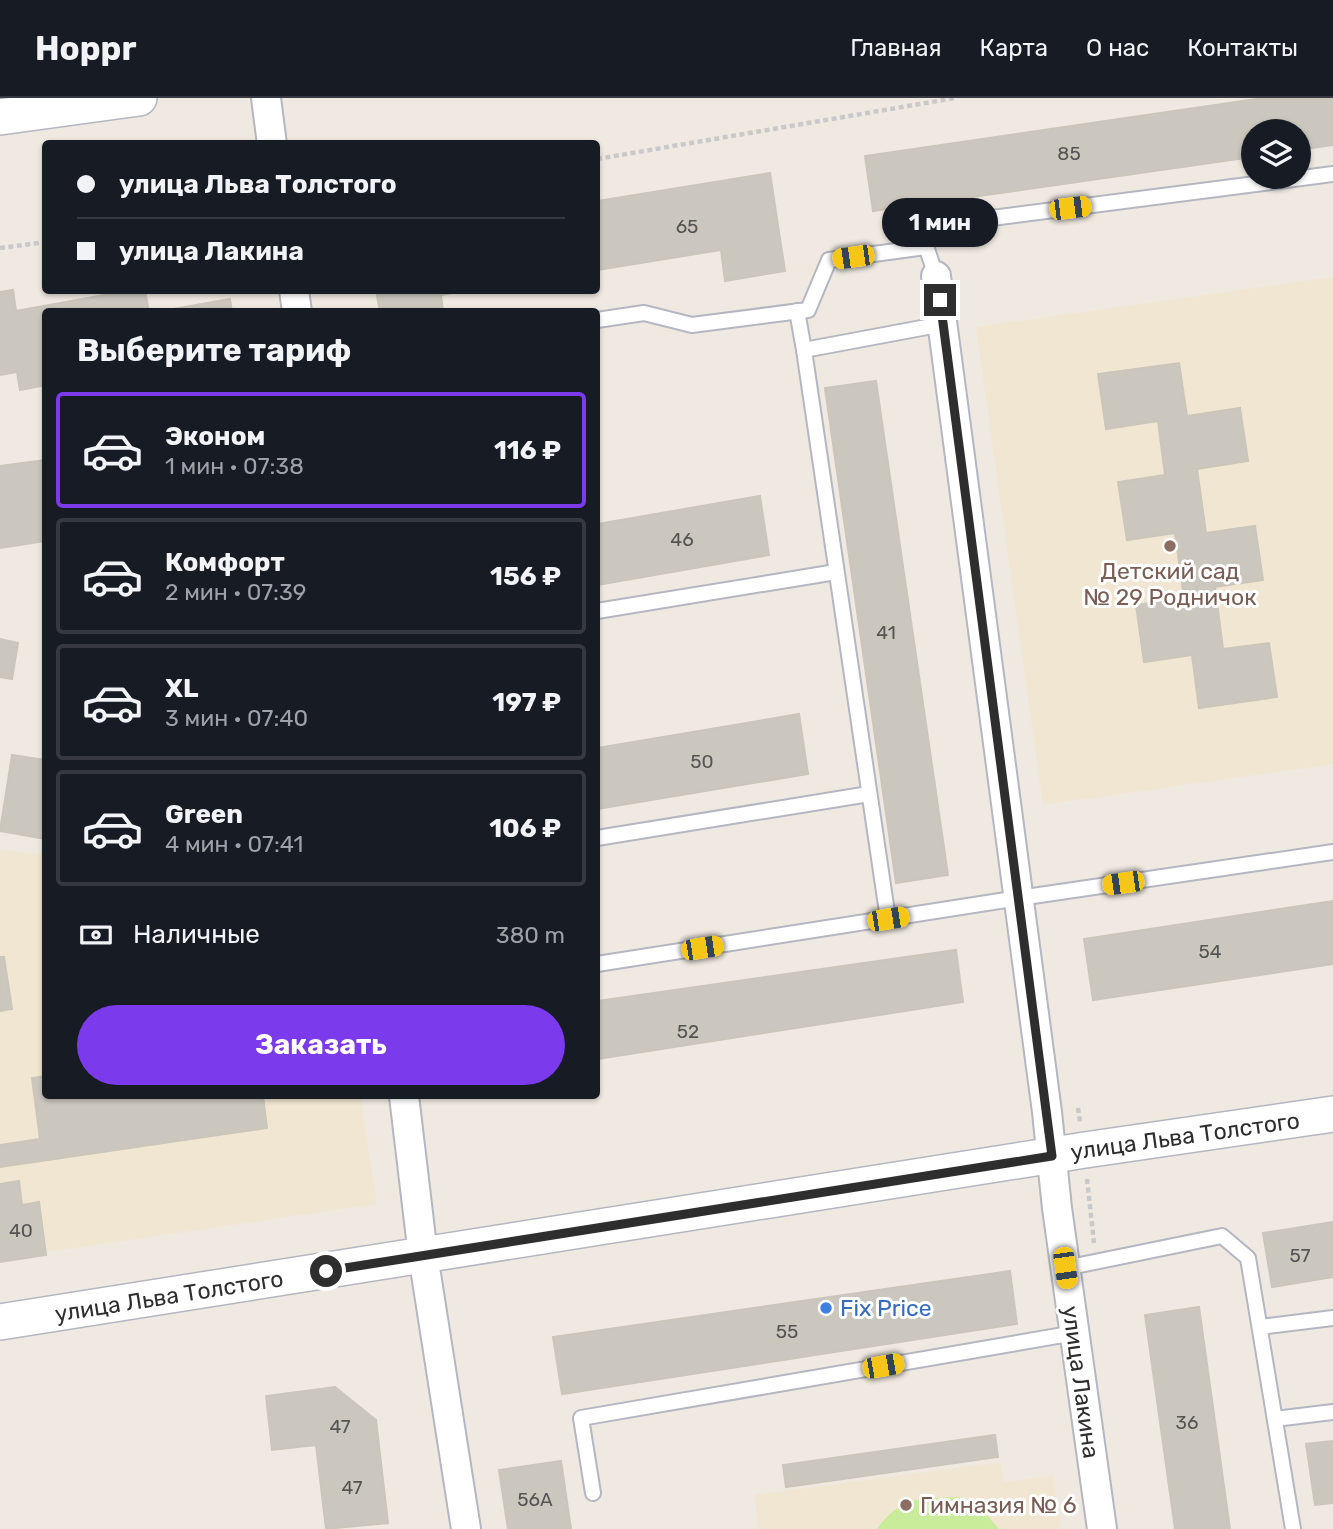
<!DOCTYPE html>
<html lang="ru">
<head>
<meta charset="utf-8">
<style>
  body { margin:0; font-family:Rubik,sans-serif; background:#242831; color:#f1f3f6; height:100vh; display:flex; flex-direction:column; font-size:26px; white-space:nowrap }
  * { box-sizing:border-box; margin:0 }
  p { font-size:23px; color:#9ea1a6 }
  .icon { flex:none; width:38px; height:38px; fill:none; stroke:currentColor; stroke-width:2; stroke-linecap:round; stroke-linejoin:round }
  .map { position:relative; flex:1; overflow:hidden }
  .panel { position:absolute; left:42px; top:210px; width:558px; height:791px; display:flex; flex-direction:column; background:#171b24; border-radius:7px; box-shadow:0 2px 5px #0004 }
  .panel>* { flex:none }
  .banner { position:absolute; left:42px; top:42px; width:558px; height:154px; border-radius:7px; box-shadow:0 2px 5px #0004; display:grid; align-content:center; height:154px; padding:0 35px; background:#171b24 }
  .tools { position:absolute; left:1241px; top:21px; display:grid; gap:14px }
  .tools a { display:grid; place-items:center; width:70px; height:70px; border-radius:50%; background:#171b24; box-shadow:0 2px 5px #0004; font-size:35px }
  .end { position:absolute; width:32px; height:32px; margin:-16px; border:9px solid #2e2e2e; background:#fff; box-shadow:0 0 0 4px #fff }
  .from { border-radius:50% }
  .bubble { position:absolute; height:49px; border-radius:24px; background:#171b24; box-shadow:0 2px 5px #0004; font-size:23px; font-weight:700; line-height:49px; text-align:center }
  .car { position:absolute; width:21px; height:42px; margin:-21px -10px; border-radius:9px; box-shadow:0 0 5px 2px #0007; background:linear-gradient(#f5c518 24%,#345 0 40%,#f5c518 0 76%,#345 0 86%,#f5c518 0) }
  .banner b { display:flex; align-items:center; gap:24px; height:66px; font-size:26px }
  .banner b+b { border-top:2px solid #363941 }
  .banner i { width:18px; height:18px; background:#f1f3f6 }
  ul { padding:0; list-style:none }
  li { display:flex; align-items:center; gap:21px; height:116px; margin:0 14px 10px; padding:0 21px; border:4px solid #363941; border-radius:7px }
  li div { flex:1 }
  li b { display:block; font-size:26px }
  li em { font-style:normal; font-weight:700 }
  li.on { border-color:#7c3aed }
  li>.icon { width:63px; height:63px; stroke-width:1.5 }
  h2 { padding:0 35px; font-size:32px; line-height:84px }
  .pay { display:flex; align-items:center; gap:18px; height:77px; padding:0 35px; font-size:26px }
  .pay p { margin-inline-start:auto }
  .primary-button { display:flex; gap:14px; margin-top:auto; padding:14px 35px }
  .primary-button a { flex:1; height:80px; border-radius:42px; background:#7c3aed; color:#fff; font-size:28px; font-weight:700; line-height:80px; text-align:center }
  header { display:flex; align-items:center; gap:42px; box-sizing:border-box; height:98px; padding:0 35px; background:#171b24; border-bottom:2px solid #363941 }
  header strong { font-size:33px }
  nav { display:flex; gap:38px; margin-inline-start:auto; font-size:24px }
  .map>svg:first-child { display:block }
</style>
</head>
<body>
<header>
<strong>Hoppr</strong>
<nav><a>Главная</a><a>Карта</a><a>О нас</a><a>Контакты</a></nav>
</header>
<div class="map">
<svg width="1333" height="1431" viewBox="0 0 1333 1431">
  <rect width="100%" height="100%" fill="#efe9e1"/>
  <!-- education -->
  <g fill="#f0e6d1">
    <polygon points="1333,179 1333,666 1043,707 976,229"/>
    <polygon points="0,752 45,757 46,998 360,998 377,1106 46,1154 46,1157 0,1164"/>
    <polygon points="1001,1364 1003,1384 1053,1378 1061,1431 758,1431 755,1397"/>
  </g>
  <!-- pitch -->
  <path fill="#c9ec9a" d="M959,1399L985,1415L999,1431H877C902,1397 921,1401 959,1399Z"/>
  <!-- building -->
  <g fill="#cbc7bf" stroke="#cbc5ba" stroke-width="2">
    <polygon points="1263,0 1333,0 1333,47 1298,52 1298,33 1253,33 1253,59 873,113 865,58"/>
    <polygon points="770,75 785,173 725,183 721,152 597,172 597,103"/>
    <polygon points="13,192 16,213 132,192 145,192 149,214 46,214 46,287 20,292 17,274 0,277 0,194"/>
    <polygon points="376,192 469,192 441,197 443,214 380,214"/>
    <polygon points="230,201 232,214 157,214"/>
    <polygon points="1179,265 1187,318 1240,310 1248,363 1197,371 1206,435 1255,428 1263,482 1215,489 1223,551 1269,545 1277,599 1199,610 1192,557 1144,564 1136,507 1184,500 1175,435 1127,442 1118,384 1165,377 1158,323 1106,331 1098,276"/>
    <polygon points="876,283 948,777 896,785 825,290"/>
    <polygon points="46,362 46,443 0,450 0,368"/>
    <polygon points="760,398 769,457 597,487 597,426"/>
    <polygon points="0,541 18,545 12,581 0,579"/>
    <polygon points="799,616 808,676 597,711 597,650"/>
    <polygon points="12,657 46,662 46,741 0,733"/>
    <polygon points="1333,803 1333,866 1093,902 1084,841"/>
    <polygon points="956,852 963,904 597,961 597,903"/>
    <polygon points="0,859 4,859 12,911 0,913"/>
    <polygon points="46,978 46,998 263,998 267,1030 0,1069 0,1047 40,1041 32,980"/>
    <polygon points="19,1083 22,1107 39,1104 46,1157 0,1164 0,1086"/>
    <polygon points="1333,1124 1333,1179 1272,1189 1263,1135"/>
    <polygon points="1010,1173 1017,1226 562,1296 553,1239"/>
    <polygon points="1199,1209 1230,1431 1175,1431 1145,1217"/>
    <polygon points="335,1289 376,1322 388,1425 326,1431 316,1347 272,1352 266,1298"/>
    <polygon points="995,1337 998,1359 786,1389 783,1367"/>
    <polygon points="1333,1343 1333,1405 1315,1407 1306,1346"/>
    <polygon points="561,1363 571,1431 508,1431 499,1372"/>
  </g>
  <g fill="none" stroke-linecap="round" stroke-linejoin="round">
    <defs>
      <g id="service">
        <polyline points="936,178 921,133 938,127 1333,76"/>
        <polyline points="797,213 804,252"/>
        <polyline points="597,222 644,215 692,227 808,212 829,162 926,149"/>
        <polyline points="597,513 836,474"/>
        <polyline points="597,740 869,696"/>
        <polyline points="888,821 804,252 943,226"/>
        <polyline points="597,866 1019,800 1333,754"/>
        <polyline points="1065,1170 1222,1138 1248,1160 1293,1431"/>
        <polyline points="1260,1229 1333,1220"/>
        <polyline points="1275,1321 1333,1314"/>
        <polyline points="593,1395 581,1320 1075,1235"/>
      </g>
      <g id="minor">
        <polyline points="266,0 272,46"/>
        <polyline points="936,178 1047,1014 1057,1110 1102,1431"/>
        <polyline points="294,192 297,214"/>
        <polyline points="404,998 423,1157 466,1431"/>
      </g>
      <g id="tertiary">
        <polyline points="0,19 139,0"/>
        <polyline points="0,1224 1085,1052 1333,1016"/>
      </g>
    </defs>
    <!-- service casing -->
    <use href="#service" stroke="#b4b7c1" stroke-width="18"/>
    <!-- minor casing -->
    <use href="#minor" stroke="#b4b7c1" stroke-width="32"/>
    <!-- tertiary casing -->
    <use href="#tertiary" stroke="#b4b7c1" stroke-width="38"/>
    <!-- path -->
    <g stroke="#c9c9c9" stroke-width="4.5" stroke-dasharray="5 3.5" stroke-linecap="butt">
      <polyline points="597,61 955,0"/>
      <polyline points="0,150 46,144"/>
      <polyline points="1078,1010 1080,1024"/>
      <polyline points="1087,1081 1094,1145"/>
    </g>
    <!-- service -->
    <use href="#service" stroke="#fff" stroke-width="14"/>
    <!-- minor -->
    <use href="#minor" stroke="#fff" stroke-width="28"/>
    <!-- tertiary -->
    <use href="#tertiary" stroke="#fff" stroke-width="35"/>
  </g>
  <g fill="none" stroke-linecap="round" stroke-linejoin="round">
    <!-- route -->
    <polyline stroke="#2e2e2e" stroke-width="9" points="326,1173 1052,1058 940,202"/>
  </g>
  <!-- markers -->
  <g fill="#8d6e63" stroke="#fff" stroke-width="2.5">
    <circle cx="1170" cy="448" r="7"/>
    <circle cx="906" cy="1407" r="7"/>
  </g>
  <circle fill="#3f7fe0" stroke="#fff" stroke-width="2.5" cx="826" cy="1210" r="7"/>
  <g text-anchor="middle" dominant-baseline="central" stroke-width="6" stroke-linejoin="round" paint-order="stroke">
    <!-- number labels -->
    <g font-size="19" fill="#555452">
      <text x="1069" y="55">85</text>
      <text x="687" y="128">65</text>
      <text x="682" y="441">46</text>
      <text x="886" y="534">41</text>
      <text x="702" y="663">50</text>
      <text x="1210" y="853">54</text>
      <text x="688" y="933">52</text>
      <text x="21" y="1132">40</text>
      <text x="1300" y="1157">57</text>
      <text x="787" y="1233">55</text>
      <text x="1187" y="1324">36</text>
      <text x="340" y="1328">47</text>
      <text x="352" y="1389">47</text>
      <text x="535" y="1401">56А</text>
    </g>
    <!-- education labels -->
    <g font-size="23" fill="#785e54" stroke="#fff">
      <text x="1170" y="473">Детский сад<tspan x="1170" dy="26">№ 29 Родничок</tspan></text>
      <text x="920" y="1407" text-anchor="start">Гимназия № 6</text>
    </g>
    <!-- street labels -->
    <g font-size="23" fill="#2e2e2e" stroke="#fff">
      <text transform="translate(1185 1038) rotate(-8)">улица Льва Толстого</text>
      <text transform="translate(169 1198) rotate(-9)">улица Льва Толстого</text>
      <text transform="translate(1081 1284) rotate(82)">улица Лакина</text>
    </g>
    <!-- shop labels -->
    <g font-size="23" fill="#366cbe" stroke="#fff" text-anchor="start">
      <text x="840" y="1210">Fix Price</text>
    </g>
  </g>
</svg>
<div class="tools">
<a><svg class="icon" aria-label="layers" viewBox="0 0 24 24"><path d="M12 4l9 5-9 5-9-5zM3 14l9 5 9-5"/></svg></a>
</div>
<i class="end from" style="left:326px;top:1173px"></i>
<i class="end" style="left:940px;top:202px"></i>
<div class="bubble" style="left:882px;top:100px;width:116px">1 мин</div>
<i class="car" style="left:1070px;top:110px;rotate:83deg"></i>
<i class="car" style="left:853px;top:159px;rotate:262deg"></i>
<i class="car" style="left:1123px;top:785px;rotate:262deg"></i>
<i class="car" style="left:888px;top:821px;rotate:81deg"></i>
<i class="car" style="left:702px;top:850px;rotate:81deg"></i>
<i class="car" style="left:1065px;top:1170px;rotate:172deg"></i>
<i class="car" style="left:883px;top:1268px;rotate:80deg"></i>
<div class="banner">
<b><i class="from"></i>улица Льва Толстого</b>
<b><i></i>улица Лакина</b>
</div>
<section class="panel">
<h2>Выберите тариф</h2>
<ul>
<li class="on"><svg class="icon" aria-label="car" viewBox="0 0 24 24"><path d="M5 17H2v-5l4-1 3-4h7l3 4 3 1v5h-3M9 17h6M6 11h13"/><circle cx="7" cy="17" r="2"/><circle cx="17" cy="17" r="2"/></svg><div><b>Эконом</b><p>1 мин · 07:38</p></div><em>116 ₽</em></li>
<li><svg class="icon" aria-label="car" viewBox="0 0 24 24"><path d="M5 17H2v-5l4-1 3-4h7l3 4 3 1v5h-3M9 17h6M6 11h13"/><circle cx="7" cy="17" r="2"/><circle cx="17" cy="17" r="2"/></svg><div><b>Комфорт</b><p>2 мин · 07:39</p></div><em>156 ₽</em></li>
<li><svg class="icon" aria-label="car" viewBox="0 0 24 24"><path d="M5 17H2v-5l4-1 3-4h7l3 4 3 1v5h-3M9 17h6M6 11h13"/><circle cx="7" cy="17" r="2"/><circle cx="17" cy="17" r="2"/></svg><div><b>XL</b><p>3 мин · 07:40</p></div><em>197 ₽</em></li>
<li><svg class="icon" aria-label="car" viewBox="0 0 24 24"><path d="M5 17H2v-5l4-1 3-4h7l3 4 3 1v5h-3M9 17h6M6 11h13"/><circle cx="7" cy="17" r="2"/><circle cx="17" cy="17" r="2"/></svg><div><b>Green</b><p>4 мин · 07:41</p></div><em>106 ₽</em></li>
</ul>
<div class="pay"><svg class="icon" aria-label="cash" viewBox="0 0 24 24"><path d="M3 7h18v10H3z"/><circle cx="12" cy="12" r="2"/></svg>Наличные<p>380 m</p></div>
<div class="primary-button"><a>Заказать</a></div>
</section>
</div>
</body>
</html>
